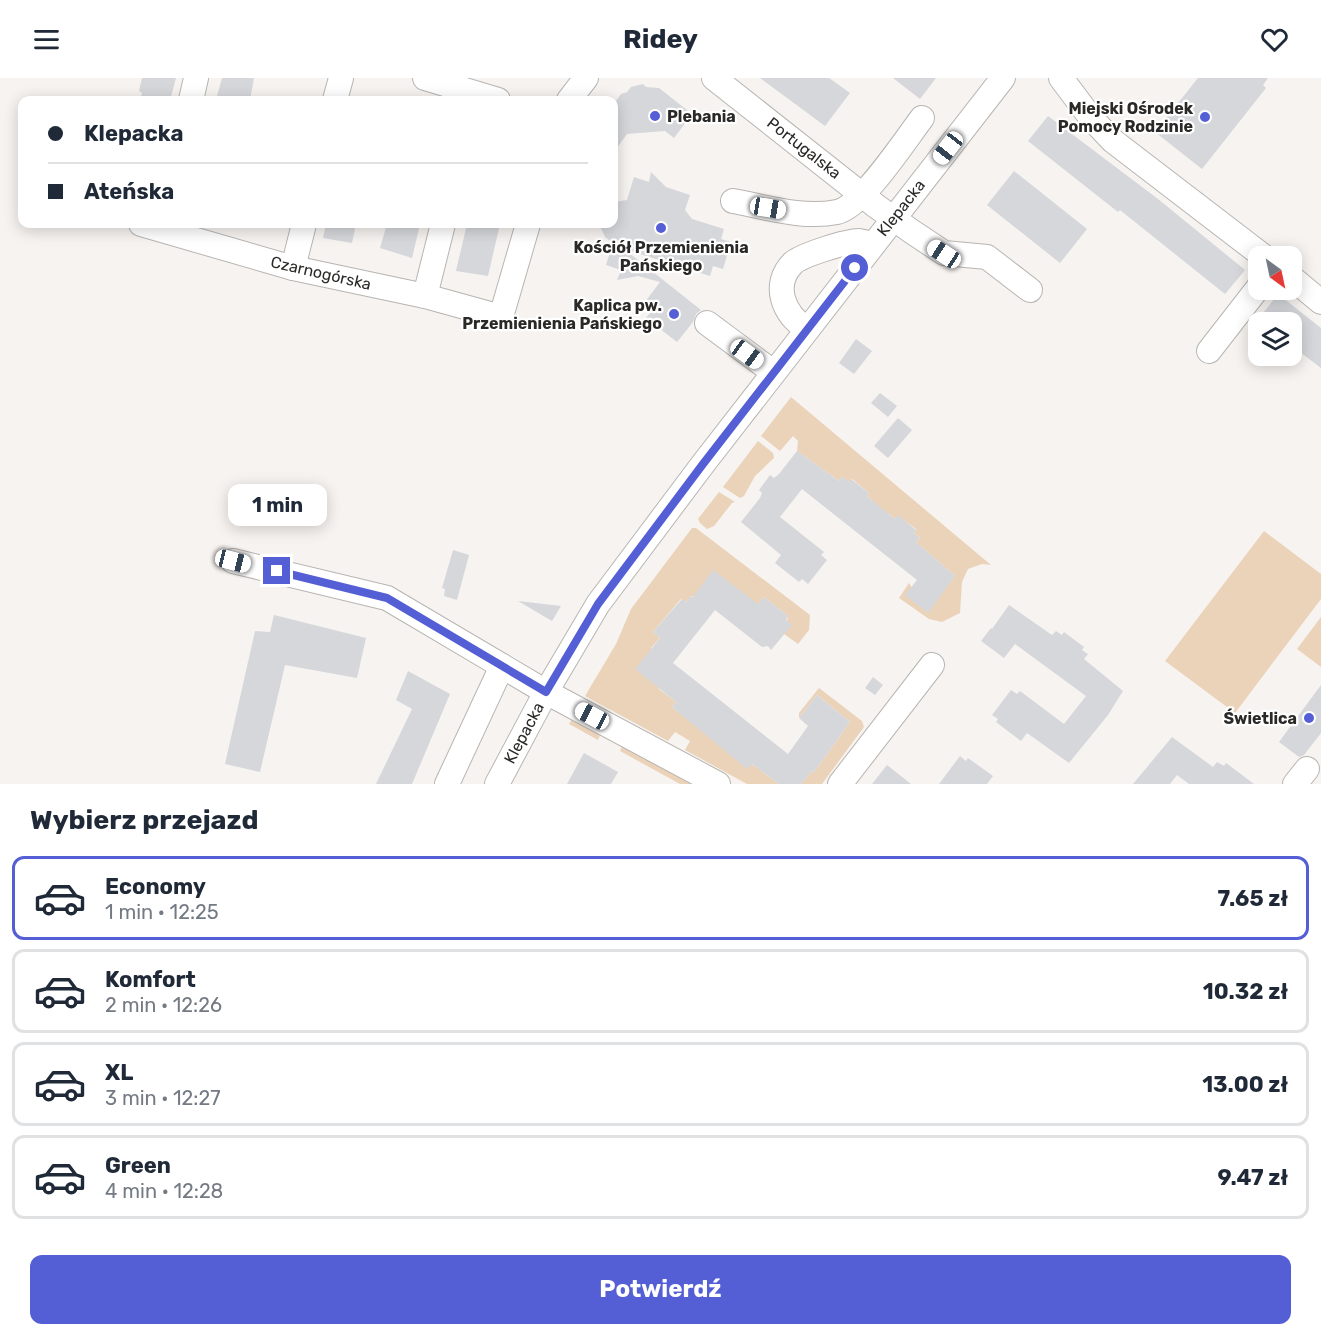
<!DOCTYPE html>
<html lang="pl">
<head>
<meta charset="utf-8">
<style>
  body { margin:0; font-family:Rubik,sans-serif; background:#f6f6f7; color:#1f2937; height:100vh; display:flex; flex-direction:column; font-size:22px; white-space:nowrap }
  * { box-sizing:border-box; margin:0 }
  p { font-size:20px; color:#747a83 }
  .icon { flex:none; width:33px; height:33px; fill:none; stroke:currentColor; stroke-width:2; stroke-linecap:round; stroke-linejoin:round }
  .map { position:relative; height:706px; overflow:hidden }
  .drawer { display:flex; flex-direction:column; background:#fff; flex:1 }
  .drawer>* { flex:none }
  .top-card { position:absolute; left:18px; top:18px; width:600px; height:132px; border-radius:12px; box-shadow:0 3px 15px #0003; display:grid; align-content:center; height:132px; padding:0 30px; background:#fff }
  .needle { width:39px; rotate:147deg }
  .tools { position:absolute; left:1248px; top:168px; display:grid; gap:12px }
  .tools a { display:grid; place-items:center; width:54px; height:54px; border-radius:12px; background:#fff; box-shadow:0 3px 15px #0003; font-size:30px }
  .end { position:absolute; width:27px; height:27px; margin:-14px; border:8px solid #545ed5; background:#fff; box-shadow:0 0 0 3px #fff }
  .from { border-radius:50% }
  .bubble { position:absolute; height:42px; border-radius:12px; background:#fff; box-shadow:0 3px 15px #0003; font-size:20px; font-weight:700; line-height:42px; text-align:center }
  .car { position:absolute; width:18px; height:36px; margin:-18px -9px; border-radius:8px; box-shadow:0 0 4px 2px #0007; background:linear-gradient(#fff 24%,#345 0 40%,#fff 0 76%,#345 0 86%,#fff 0) }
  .top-card b { display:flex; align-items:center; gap:21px; height:57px; font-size:22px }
  .top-card b+b { border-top:2px solid #e0e1e3 }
  .top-card i { width:15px; height:15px; background:#1f2937 }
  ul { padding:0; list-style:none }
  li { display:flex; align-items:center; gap:18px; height:84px; margin:0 12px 9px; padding:0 18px; border:3px solid #e0e1e3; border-radius:12px }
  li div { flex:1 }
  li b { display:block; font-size:22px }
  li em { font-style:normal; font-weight:700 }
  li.active { border-color:#545ed5 }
  li>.icon { width:54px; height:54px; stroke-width:1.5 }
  h2 { padding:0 30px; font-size:27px; line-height:72px }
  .action { display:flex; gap:12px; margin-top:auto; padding:12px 30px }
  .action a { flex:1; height:69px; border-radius:12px; background:#545ed5; color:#fff; font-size:24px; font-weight:700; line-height:69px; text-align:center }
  header { display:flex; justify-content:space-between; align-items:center; height:78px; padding:0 30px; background:#fff; font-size:27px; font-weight:700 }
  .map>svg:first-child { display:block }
</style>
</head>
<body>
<header><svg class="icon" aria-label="menu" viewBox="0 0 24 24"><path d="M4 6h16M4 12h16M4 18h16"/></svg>Ridey<svg class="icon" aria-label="heart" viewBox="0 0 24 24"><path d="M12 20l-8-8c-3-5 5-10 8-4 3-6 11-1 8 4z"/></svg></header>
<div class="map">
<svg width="1321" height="706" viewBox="0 0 1321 706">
  <rect width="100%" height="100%" fill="#f7f3f0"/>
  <!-- green -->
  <g fill="#ebd3ba">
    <polygon points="791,319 991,487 982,486 968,491 962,504 960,535 942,544 929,541 899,520 909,505 928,534 955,498 916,464 920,460 914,455 916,451 898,438 895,441 889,436 885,440 869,428 873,423 867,418 869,415 852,401 849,404 842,399 839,403 797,373 798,363 793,358 780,373 761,358"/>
    <polygon points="758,363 773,375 774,380 755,398 744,418 740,420 723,409"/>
    <polygon points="719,414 735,424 732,425 714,448 707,451 700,445 698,441"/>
    <path d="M692,450H696L810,537L809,552L798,566L784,556L788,538L764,519L758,526L691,518L686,524L681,521L653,554L660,560L651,570L659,611L676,624L672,629C706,657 744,679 779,706H747L685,672L690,663L675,654L668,663L585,618L616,566L631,531Z"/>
    <polygon points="1264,453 1321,496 1321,521 1235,635 1165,583"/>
    <polygon points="1321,539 1321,589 1297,571"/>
    <polygon points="819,610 862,643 864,649 822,706 801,706 812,693 814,694 850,644 817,617 799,640 799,635"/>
    <polygon points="574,638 601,655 598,662 569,646"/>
    <polygon points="623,666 697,706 680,706 620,673"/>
  </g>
  <!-- building -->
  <g fill="#d5d7db">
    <polygon points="142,0 176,0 170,22 140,22 142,15 139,13"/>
    <polygon points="222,0 254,0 250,22 216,22"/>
    <polygon points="760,0 829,0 850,15 825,48"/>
    <polygon points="893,0 936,0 920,21"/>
    <polygon points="1198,0 1268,0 1263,7 1266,10 1202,91 1155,54"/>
    <polygon points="643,6 646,9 659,10 692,36 674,60 665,53 627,56 614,74 614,26 621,16 627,14 631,9"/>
    <polygon points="1048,38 1158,121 1245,192 1225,216 1120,132 1118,134 1028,63"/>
    <polygon points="1014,93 1087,151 1060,185 987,127"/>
    <polygon points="651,94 666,109 690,117 685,132 692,141 724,151 721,161 731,164 723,191 713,188 710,198 624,171 701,232 696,236 693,244 677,264 646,240 653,231 645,224 660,204 638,198 617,202 621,192 606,187 613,165 605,159 599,146 614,146 614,124 627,122 634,99 649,104"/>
    <polygon points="326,146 356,146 352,165 323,160"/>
    <polygon points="387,146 420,146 412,180 380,170"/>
    <polygon points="467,146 500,146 488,198 456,193"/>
    <polygon points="1278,216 1321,250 1321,290 1292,268 1292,244 1256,244"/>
    <polygon points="856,261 872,273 854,296 839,285"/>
    <polygon points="880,315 897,328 888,339 871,325"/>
    <polygon points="898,340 912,352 888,380 874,368"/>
    <polygon points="797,373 839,403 842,399 849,404 851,401 869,415 867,418 880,429 895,441 898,437 916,452 914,455 920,460 916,464 955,498 928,535 905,517 917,502 802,411 780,439 824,474 821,477 827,482 808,506 802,501 799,504 775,485 781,477 741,444 760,420 762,415 759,412 770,397 774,400 779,396"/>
    <polygon points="453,472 469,477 457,522 444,518 445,511 442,510"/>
    <polygon points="713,492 758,526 764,519 788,538 786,542 792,547 771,572 768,568 762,569 715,532 673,585 788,676 808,648 799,640 817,617 850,644 814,694 812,693 801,706 779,706 752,686 747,691 672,629 676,624 635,591 660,560 653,554 682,521 686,524 691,518 693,519"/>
    <polygon points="518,523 561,528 552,543"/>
    <polygon points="1009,527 1052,557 1056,553 1062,557 1064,554 1084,569 1082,572 1088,576 1084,581 1123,613 1108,637 1069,685 1027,655 1021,663 996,644 998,641 992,637 1011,612 1017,616 1020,613 1064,646 1086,618 1015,566 1004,580 981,563 991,550 992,551"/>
    <polygon points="274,537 366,560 357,600 285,587 260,694 225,686 255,553 270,554"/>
    <polygon points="408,593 450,616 412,706 376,706 412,631 396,622"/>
    <polygon points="873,599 883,607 875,617 865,610"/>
    <polygon points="1321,607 1321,655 1304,677 1299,679 1279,664"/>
    <polygon points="1172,659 1213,689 1217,684 1224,688 1226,685 1254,706 1189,706 1177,697 1170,706 1133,706"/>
    <polygon points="584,675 618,694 611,706 567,706"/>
    <polygon points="960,678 966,683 968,680 993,698 987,706 939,706"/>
    <polygon points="887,687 911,706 872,706"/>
  </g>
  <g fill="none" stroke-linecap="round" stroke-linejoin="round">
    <defs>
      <g id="minor">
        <polyline points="425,0 498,22"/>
        <polyline points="714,0 876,128 911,153 944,175 987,179 1030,212"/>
        <polyline points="1061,0 1091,40 1113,63 1263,178"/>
        <polyline points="191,22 196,0"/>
        <polyline points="335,22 341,0"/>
        <polyline points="569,22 586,0"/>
        <path d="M733,123C766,129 803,141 837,134C862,129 905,62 922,40"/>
        <polyline points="141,146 293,190 425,218 501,239 528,146"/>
        <polyline points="293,190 304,146"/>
        <polyline points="1292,200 1321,224"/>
        <polyline points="425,218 443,146"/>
        <polyline points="707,245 773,294"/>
        <path d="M807,251C784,237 771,207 793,185C802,177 847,163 859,163C864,164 869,165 873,166"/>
        <polyline points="1209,273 1258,210"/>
        <polyline points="233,483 387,520 546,614 718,706"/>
        <polyline points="447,706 502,588"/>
        <polyline points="497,706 546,614 598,526 703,386 1003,0"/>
        <polyline points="840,706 932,587"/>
        <polyline points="1295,706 1307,691"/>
      </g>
    </defs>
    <!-- minor casing -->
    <use href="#minor" stroke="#b8b5b1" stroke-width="26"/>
    <!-- minor -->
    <use href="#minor" stroke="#fff" stroke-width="24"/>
  </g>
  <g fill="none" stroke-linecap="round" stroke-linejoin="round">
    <!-- route -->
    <polyline stroke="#545ed5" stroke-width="8" points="277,493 387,520 546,614 598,526 703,386 855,190"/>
  </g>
  <!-- markers -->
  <g fill="#545ed5" stroke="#fff" stroke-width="2">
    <circle cx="655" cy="38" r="6"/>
    <circle cx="1205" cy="39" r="6"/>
    <circle cx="661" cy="150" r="6"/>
    <circle cx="674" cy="236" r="6"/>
    <circle cx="1309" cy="640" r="6"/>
  </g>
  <g text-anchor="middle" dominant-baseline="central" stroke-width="4.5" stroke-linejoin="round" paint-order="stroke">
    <!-- poi labels -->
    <g font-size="16" font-weight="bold" fill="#2a2927" stroke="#fff" text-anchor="end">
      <text x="1193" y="30">Miejski Ośrodek<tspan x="1193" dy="18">Pomocy Rodzinie</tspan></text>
      <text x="667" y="38" text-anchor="start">Plebania</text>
      <text x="661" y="169" text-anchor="middle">Kościół Przemienienia<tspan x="661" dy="18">Pańskiego</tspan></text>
      <text x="662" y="227">Kaplica pw.<tspan x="662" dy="18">Przemienienia Pańskiego</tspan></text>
      <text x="1297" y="640">Świetlica</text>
    </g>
    <!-- street labels -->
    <g font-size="16" fill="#2a2927" stroke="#fff">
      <text transform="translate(804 70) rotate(38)">Portugalska</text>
      <text transform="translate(901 130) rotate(-52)">Klepacka</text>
      <text transform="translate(321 195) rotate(13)">Czarnogórska</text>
      <text transform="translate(524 655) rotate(-62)">Klepacka</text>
    </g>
  </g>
</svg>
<div class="tools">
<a><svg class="needle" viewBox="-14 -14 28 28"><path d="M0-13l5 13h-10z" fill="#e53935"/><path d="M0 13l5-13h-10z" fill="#747a83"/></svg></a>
<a><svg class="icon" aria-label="layers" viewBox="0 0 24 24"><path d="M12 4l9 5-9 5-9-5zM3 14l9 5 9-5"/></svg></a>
</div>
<i class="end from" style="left:855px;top:190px"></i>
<i class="end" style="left:277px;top:493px"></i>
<div class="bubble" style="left:228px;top:406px;width:99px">1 min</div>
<i class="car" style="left:948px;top:70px;rotate:218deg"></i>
<i class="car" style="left:768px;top:130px;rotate:100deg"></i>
<i class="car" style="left:944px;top:176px;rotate:303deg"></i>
<i class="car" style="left:747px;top:276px;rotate:126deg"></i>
<i class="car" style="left:233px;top:483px;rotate:104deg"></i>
<i class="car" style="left:592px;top:638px;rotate:298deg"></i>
<div class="top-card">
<b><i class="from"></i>Klepacka</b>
<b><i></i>Ateńska</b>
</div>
</div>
<section class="drawer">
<h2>Wybierz przejazd</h2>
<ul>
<li class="active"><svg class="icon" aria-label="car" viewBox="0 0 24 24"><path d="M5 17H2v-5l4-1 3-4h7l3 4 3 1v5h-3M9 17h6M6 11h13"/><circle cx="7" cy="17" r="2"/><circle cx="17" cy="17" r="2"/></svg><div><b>Economy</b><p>1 min · 12:25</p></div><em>7.65 zł</em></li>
<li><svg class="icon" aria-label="car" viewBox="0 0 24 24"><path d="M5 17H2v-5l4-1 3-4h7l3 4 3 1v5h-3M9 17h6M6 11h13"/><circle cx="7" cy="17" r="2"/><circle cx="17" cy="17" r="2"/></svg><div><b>Komfort</b><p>2 min · 12:26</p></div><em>10.32 zł</em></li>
<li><svg class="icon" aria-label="car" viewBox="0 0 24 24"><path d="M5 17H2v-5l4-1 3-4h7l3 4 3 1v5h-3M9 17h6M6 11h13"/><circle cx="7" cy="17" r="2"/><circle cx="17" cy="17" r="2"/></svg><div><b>XL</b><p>3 min · 12:27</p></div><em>13.00 zł</em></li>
<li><svg class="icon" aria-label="car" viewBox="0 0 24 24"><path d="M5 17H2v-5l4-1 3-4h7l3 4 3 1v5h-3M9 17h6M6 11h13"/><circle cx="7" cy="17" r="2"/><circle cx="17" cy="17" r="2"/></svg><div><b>Green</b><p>4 min · 12:28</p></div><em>9.47 zł</em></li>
</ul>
<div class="action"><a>Potwierdź</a></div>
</section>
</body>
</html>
